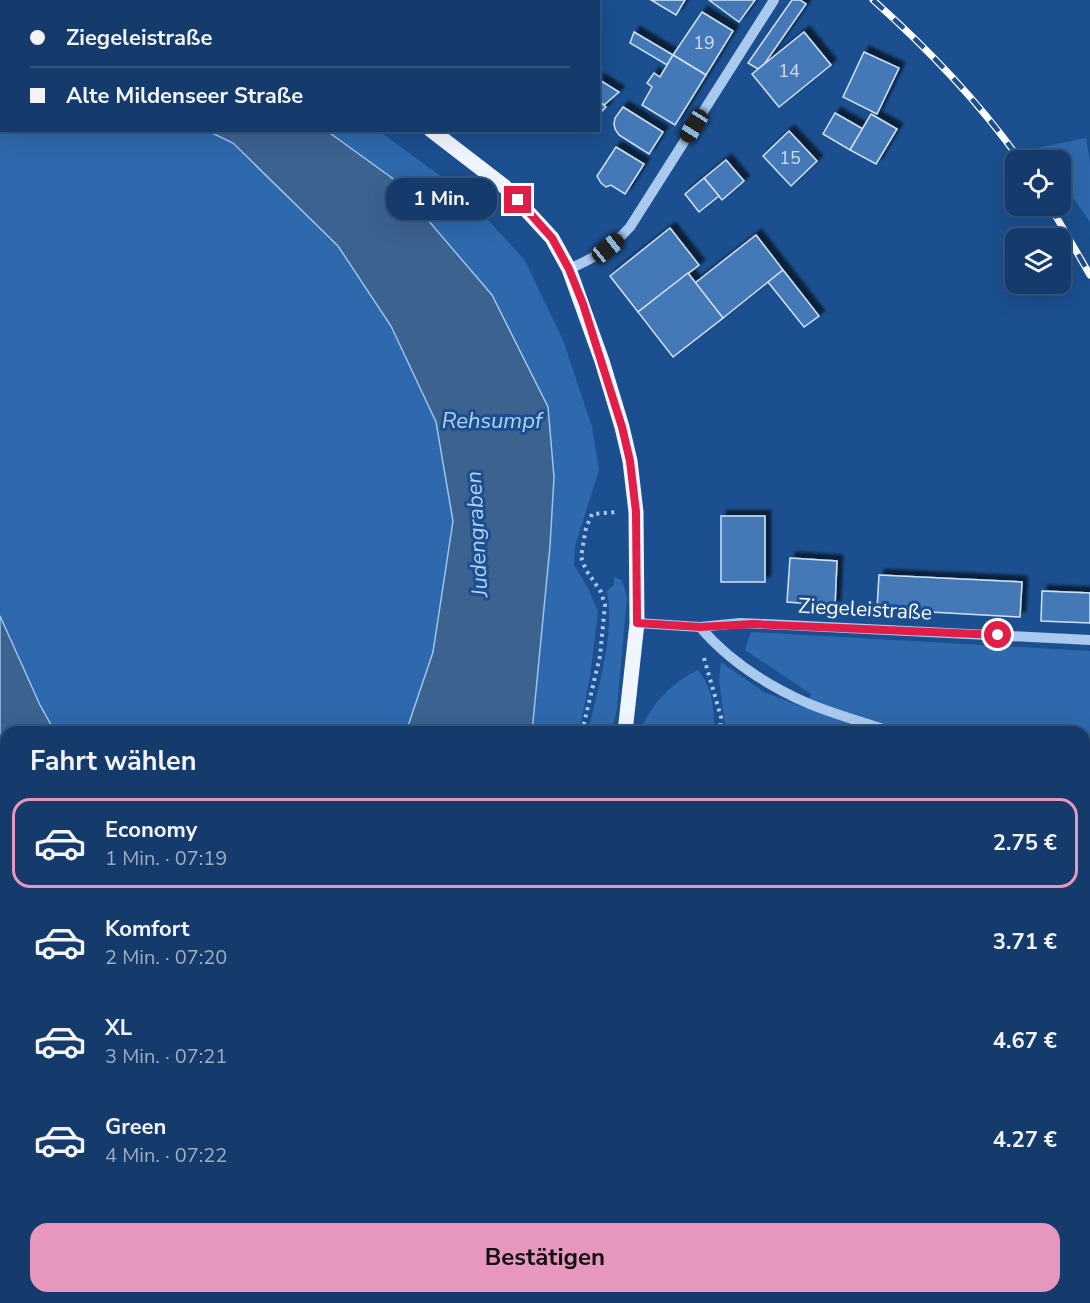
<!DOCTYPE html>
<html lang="de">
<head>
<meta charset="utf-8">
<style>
  body { margin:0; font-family:"Nunito Sans",sans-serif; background:#214673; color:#f1f3f6; height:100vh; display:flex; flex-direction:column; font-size:22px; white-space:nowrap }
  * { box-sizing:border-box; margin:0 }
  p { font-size:20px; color:#9dadc1 }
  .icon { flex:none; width:33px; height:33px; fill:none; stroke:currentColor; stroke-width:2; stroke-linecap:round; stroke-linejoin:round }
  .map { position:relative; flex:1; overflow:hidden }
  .sheet { position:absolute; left:0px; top:726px; width:1090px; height:578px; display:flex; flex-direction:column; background:#143b6b; border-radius:18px 18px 0 0; box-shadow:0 6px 24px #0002,0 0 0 2px #33557e }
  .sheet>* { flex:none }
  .top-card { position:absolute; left:0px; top:0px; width:600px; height:132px; box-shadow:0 6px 24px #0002,0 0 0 2px #33557e; display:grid; align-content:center; height:132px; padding:0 30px; background:#143b6b }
  .fabs { position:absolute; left:1005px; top:150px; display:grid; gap:12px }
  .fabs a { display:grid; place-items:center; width:66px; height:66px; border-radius:12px; background:#143b6b; box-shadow:0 6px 24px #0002,0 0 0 2px #33557e; font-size:30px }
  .end { position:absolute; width:27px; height:27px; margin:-14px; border:8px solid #e11d48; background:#fff; box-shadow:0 0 0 3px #fff }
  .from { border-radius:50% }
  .bubble { position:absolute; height:42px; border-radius:18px; background:#143b6b; box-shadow:0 6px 24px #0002,0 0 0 2px #33557e; font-size:20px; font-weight:700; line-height:42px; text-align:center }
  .car { position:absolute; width:18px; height:36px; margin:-18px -9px; border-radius:8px; box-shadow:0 0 4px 2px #0007; background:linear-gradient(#222 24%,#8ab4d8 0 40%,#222 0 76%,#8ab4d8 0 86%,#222 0) }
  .top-card b { display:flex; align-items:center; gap:21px; height:57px; font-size:22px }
  .top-card b+b { border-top:2px solid #33557e }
  .top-card i { width:15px; height:15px; background:#f1f3f6 }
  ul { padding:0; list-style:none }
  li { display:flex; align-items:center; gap:18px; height:90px; margin:0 12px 9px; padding:0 18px; border:3px solid transparent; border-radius:18px }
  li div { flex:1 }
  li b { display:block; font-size:22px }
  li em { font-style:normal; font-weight:700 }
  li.current { border-color:#e797bd }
  li>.icon { width:54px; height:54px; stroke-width:1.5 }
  h2 { padding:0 30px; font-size:27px; line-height:72px }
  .button { display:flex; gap:12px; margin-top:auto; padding:12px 30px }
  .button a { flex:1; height:69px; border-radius:18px; background:#e797bd; color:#111; font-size:24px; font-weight:700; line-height:69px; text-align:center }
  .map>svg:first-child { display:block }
</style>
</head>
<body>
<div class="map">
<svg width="1090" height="1303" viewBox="0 0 1090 1303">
  <defs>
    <filter id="shadow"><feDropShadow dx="5.5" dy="-5.5" stdDeviation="1.5" flood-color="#0009"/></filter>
  </defs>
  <rect width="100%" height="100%" fill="#1b4f8f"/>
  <!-- green -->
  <g fill="#2e69ad">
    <polygon points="0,0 31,1 2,2 2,130 208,131 233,143 338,246 391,326 436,422 453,521 433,652 406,732 55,732 40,705 0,616"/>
    <polygon points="327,131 379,131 461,191 524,259 563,340 592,427 599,470 575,546 574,565 589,590 598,612 590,677 579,732 532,732 550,546 554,477 392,178"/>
    <polygon points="1086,138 1090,161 1090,222 1061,180 1060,160 1046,160 1036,148"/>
    <path d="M614,577L622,580L627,597L617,708L612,732H588C598,687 615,638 607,591L614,585Z"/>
    <polygon points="751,632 1090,651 1090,1152 1084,1149 1084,732 726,732 719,680 721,662 764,692 805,708 811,694 745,650"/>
    <path d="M698,670C713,688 714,709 714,732H639C651,706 671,682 698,670Z"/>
    <polygon points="0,766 6,776 6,1197 0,1201"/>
    <polygon points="23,1298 112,1298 109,1303 19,1303"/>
    <polygon points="239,1298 339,1298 342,1303 237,1303"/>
    <polygon points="408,1298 438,1298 436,1303 404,1303"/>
    <polygon points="464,1298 540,1298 539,1303 462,1303"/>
  </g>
  <!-- water -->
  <g fill="#3c6290" stroke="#9cc4f0" stroke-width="1.5">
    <polygon points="30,0 145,0 148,1 31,2"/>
    <polygon points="208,131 327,131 392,178 492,295 548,407 554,477 550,546 532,732 406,732 433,652 453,521 436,422 391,326 338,246 233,143"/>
    <polygon points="0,616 40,705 55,732 6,732 6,776 0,766"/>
    <polygon points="6,1197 6,1298 23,1298 19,1303 0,1303 0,1201"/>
    <polygon points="112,1298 239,1298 237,1303 109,1303"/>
  </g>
  <!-- building -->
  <g fill="#4478b7" stroke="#cfe3fa" stroke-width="1.5" filter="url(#shadow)">
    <polygon points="302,0 389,0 392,2 304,2"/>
    <polygon points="459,0 492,0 458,2"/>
    <polygon points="651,0 685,0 676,15"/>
    <polygon points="709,0 755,0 739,22"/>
    <polygon points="792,0 800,0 806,4 765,63 758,69 748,63"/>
    <polygon points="702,12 733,31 706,75 673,55"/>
    <polygon points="634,32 673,55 667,65 630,43"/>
    <polygon points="804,32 831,65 779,107 752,74"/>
    <polygon points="864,52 899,68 877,114 843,97"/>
    <polygon points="673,55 706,75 675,125 642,105 652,87 647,83 654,73 660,77"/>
    <polygon points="598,79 619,92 604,105 598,100"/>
    <polygon points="598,100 606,107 602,111 598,108"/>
    <polygon points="623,107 663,132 649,154 619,135 615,129 614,124 615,118"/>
    <polygon points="835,113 863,129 850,150 823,134"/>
    <polygon points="871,114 897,129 876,164 850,150"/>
    <polygon points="789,131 817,161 791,186 763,156"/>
    <polygon points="616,147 644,164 625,194 611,185 606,187 601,183 597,176"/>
    <polygon points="726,160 744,181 722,200 704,178"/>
    <polygon points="704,178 719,196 699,212 685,194"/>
    <polygon points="670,228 699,265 638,312 610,276"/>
    <polygon points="756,235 783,270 723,318 695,283"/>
    <polygon points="783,270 819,316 804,327 768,282"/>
    <polygon points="688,273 723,318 673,357 638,312"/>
    <rect x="721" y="516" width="44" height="66"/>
    <polygon points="790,558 837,561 835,606 787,602"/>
    <polygon points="879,575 1022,582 1020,617 877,609"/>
    <polygon points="1042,591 1090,593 1090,623 1041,621"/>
    <polygon points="3,1098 6,1100 6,1131 0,1126 0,1102"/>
  </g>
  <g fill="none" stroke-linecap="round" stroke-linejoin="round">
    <!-- path -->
    <g stroke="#a9c9ee" stroke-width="4" stroke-dasharray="3 4.5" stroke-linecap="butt">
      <polyline points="704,658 721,717 720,732"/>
      <polyline points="582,732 600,656 605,605 601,592 586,570 581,557 586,528 592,514 617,512"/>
      <polyline points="0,1044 6,1045"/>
      <polyline points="63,1303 68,1298"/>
    </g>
    <!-- minor -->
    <g stroke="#a9c9ee" stroke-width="10">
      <path d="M569,269C596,257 610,249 630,227L774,0"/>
      <polyline points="637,623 700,627 740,623 766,624 1090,640"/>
      <path d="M700,627C728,660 765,684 805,702C832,714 864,722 892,732"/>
      <polyline points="1084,811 1090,815"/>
    </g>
    <!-- major -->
    <g stroke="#f0f6ff" stroke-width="15">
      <polyline points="249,0 251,2"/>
      <polyline points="431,130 505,187 552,238 569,269 602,361 622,427 630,461 636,512 637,623 625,732"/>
      <polyline points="449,1303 450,1298"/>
    </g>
    <defs>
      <g id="rail">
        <path d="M873,0C927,48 978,101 1020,160"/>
        <polyline points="1050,206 1090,275"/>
      </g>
    </defs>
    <!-- rail casing -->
    <use href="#rail" stroke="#fff" stroke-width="7"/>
    <!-- rail -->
    <use href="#rail" stroke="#1b4f8f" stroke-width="4.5" stroke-dasharray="14" stroke-linecap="butt"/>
  </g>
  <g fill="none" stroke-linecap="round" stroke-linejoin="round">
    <!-- route -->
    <polyline stroke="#e11d48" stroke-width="8" points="518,200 552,238 569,269 583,304 622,427 630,461 636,512 637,623 700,627 753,624 998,635"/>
  </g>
  <g text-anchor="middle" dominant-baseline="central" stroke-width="6" stroke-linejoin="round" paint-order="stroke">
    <!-- number labels -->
    <g font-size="18" fill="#d0dded">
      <text x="704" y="43">19</text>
      <text x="789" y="71">14</text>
      <text x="790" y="158">15</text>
    </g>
    <!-- street labels -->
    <g font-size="21" fill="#fff" stroke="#1b4f8f">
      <text transform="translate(865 609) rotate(3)">Ziegeleistraße</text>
    </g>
    <!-- water labels -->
    <g font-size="22" font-style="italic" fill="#b5d3f5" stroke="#1b4f8f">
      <text x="492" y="421">Rehsumpf</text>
      <text transform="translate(477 534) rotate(-93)">Judengraben</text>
    </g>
  </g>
</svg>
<div class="fabs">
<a><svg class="icon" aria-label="locate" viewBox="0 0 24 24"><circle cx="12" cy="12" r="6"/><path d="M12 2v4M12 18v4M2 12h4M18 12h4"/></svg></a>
<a><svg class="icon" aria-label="layers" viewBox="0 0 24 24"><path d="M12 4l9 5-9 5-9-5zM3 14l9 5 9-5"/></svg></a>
</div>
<i class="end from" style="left:998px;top:635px"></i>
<i class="end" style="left:518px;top:200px"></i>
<div class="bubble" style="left:386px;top:178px;width:111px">1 Min.</div>
<i class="car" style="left:694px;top:126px;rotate:212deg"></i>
<i class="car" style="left:608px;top:248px;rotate:51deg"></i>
<div class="top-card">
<b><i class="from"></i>Ziegeleistraße</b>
<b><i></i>Alte Mildenseer Straße</b>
</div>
<section class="sheet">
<h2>Fahrt wählen</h2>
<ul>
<li class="current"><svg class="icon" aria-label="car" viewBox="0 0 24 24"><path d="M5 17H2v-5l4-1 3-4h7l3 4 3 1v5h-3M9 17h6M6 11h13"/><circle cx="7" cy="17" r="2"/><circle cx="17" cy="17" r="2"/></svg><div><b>Economy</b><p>1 Min. · 07:19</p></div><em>2.75 €</em></li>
<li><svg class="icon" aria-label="car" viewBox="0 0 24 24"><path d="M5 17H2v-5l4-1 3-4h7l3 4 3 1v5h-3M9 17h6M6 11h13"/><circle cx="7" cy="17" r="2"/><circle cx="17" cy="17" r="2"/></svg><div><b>Komfort</b><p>2 Min. · 07:20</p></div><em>3.71 €</em></li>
<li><svg class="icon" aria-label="car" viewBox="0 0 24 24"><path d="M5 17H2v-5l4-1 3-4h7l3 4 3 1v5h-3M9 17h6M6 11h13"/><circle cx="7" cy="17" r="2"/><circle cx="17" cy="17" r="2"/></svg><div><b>XL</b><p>3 Min. · 07:21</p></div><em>4.67 €</em></li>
<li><svg class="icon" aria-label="car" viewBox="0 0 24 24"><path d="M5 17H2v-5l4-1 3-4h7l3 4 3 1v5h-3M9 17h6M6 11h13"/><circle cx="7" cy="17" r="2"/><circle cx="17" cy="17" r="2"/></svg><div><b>Green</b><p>4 Min. · 07:22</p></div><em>4.27 €</em></li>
</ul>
<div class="button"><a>Bestätigen</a></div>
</section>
</div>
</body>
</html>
